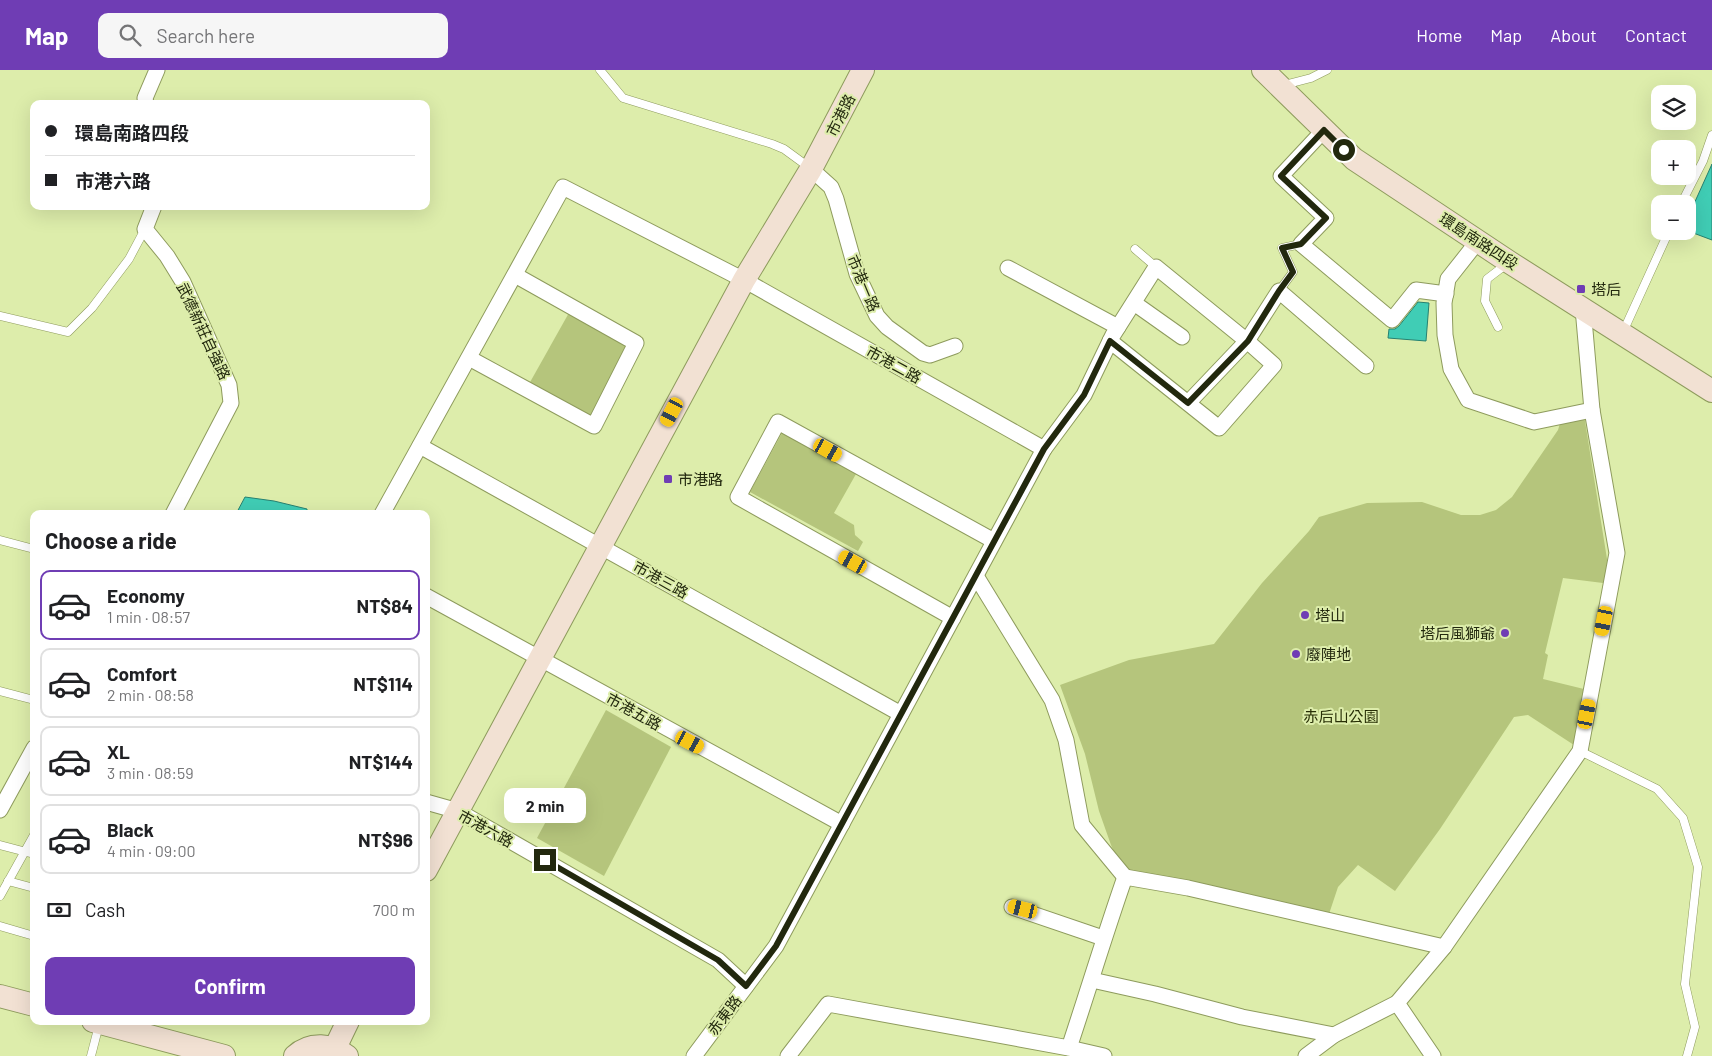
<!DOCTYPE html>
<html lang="en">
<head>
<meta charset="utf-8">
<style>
  body { margin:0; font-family:Barlow,"Noto Sans TC",sans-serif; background:#f6f6f6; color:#202124; height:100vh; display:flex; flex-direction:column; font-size:19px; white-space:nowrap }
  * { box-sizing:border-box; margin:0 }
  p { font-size:16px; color:#757577 }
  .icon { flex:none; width:28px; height:28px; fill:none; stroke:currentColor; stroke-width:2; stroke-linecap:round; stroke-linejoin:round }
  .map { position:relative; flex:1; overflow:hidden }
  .panel { position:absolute; left:30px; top:440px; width:400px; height:515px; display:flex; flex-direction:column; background:#fff; border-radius:10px; box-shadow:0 5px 20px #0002 }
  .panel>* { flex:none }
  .guide { position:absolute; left:30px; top:30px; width:400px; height:110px; border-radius:10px; box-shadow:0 5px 20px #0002; display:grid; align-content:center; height:110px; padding:0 15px; background:#fff }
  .fabs { position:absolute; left:1651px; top:15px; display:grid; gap:10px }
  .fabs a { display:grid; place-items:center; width:45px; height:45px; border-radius:10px; background:#fff; box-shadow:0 5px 20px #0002; font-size:25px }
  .end { position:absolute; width:22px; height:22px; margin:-11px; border:6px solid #22280e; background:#fff; box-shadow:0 0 0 2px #fff }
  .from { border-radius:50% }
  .bubble { position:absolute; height:35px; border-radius:10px; background:#fff; box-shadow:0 5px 20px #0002; font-size:16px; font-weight:700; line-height:35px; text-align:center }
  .car { position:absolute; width:15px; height:30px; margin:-15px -8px; border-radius:6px; box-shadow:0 0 4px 1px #0007; background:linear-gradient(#f5c518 24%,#345 0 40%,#f5c518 0 76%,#345 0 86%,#f5c518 0) }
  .guide b { display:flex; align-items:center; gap:18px; height:48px; font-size:19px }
  .guide b+b { border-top:1px solid #e0e0e0 }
  .guide i { width:12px; height:12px; background:#202124 }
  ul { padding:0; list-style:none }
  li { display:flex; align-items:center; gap:15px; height:70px; margin:0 10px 8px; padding:0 5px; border:2px solid #e0e0e0; border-radius:10px }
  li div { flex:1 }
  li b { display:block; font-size:19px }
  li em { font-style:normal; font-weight:700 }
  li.active { border-color:#6f3db4 }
  li>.icon { width:45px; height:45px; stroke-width:1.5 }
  h2 { padding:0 15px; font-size:22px; line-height:60px }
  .pay { display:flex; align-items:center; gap:12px; height:55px; padding:0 15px; font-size:19px }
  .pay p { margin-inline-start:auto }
  .button { display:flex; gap:10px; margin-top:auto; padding:10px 15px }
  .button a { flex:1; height:58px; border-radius:10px; background:#6f3db4; color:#fff; font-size:20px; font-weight:700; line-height:58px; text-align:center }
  header { display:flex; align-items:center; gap:30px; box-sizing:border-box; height:70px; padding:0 25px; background:#6f3db4; color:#fff }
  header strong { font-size:24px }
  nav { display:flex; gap:28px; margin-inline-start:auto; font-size:18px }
  .search { width:350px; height:45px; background:#f6f6f6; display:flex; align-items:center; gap:12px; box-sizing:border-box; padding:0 18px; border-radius:10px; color:#757577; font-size:19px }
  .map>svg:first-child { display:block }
</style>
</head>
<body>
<header>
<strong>Map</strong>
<div class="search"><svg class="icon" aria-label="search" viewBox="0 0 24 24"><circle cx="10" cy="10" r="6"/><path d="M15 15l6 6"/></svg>Search here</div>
<nav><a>Home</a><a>Map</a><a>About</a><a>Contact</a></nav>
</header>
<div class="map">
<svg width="1712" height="986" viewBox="0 0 1712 986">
  <rect width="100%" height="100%" fill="#ddedab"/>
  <!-- green -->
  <g fill="#b5c57c">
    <polygon points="570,241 631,275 591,348 529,314"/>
    <polygon points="1584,345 1611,514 1563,508 1545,583 1548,585 1543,609 1588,620 1577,677 1528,645 1514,647 1440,759 1395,821 1358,795 1338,817 1327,850 1125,807 1111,775 1099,741 1085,684 1060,615 1129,590 1214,574 1262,513 1309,461 1319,447 1367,433 1422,432 1461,445 1480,445 1496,440 1512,427 1558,360 1561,350"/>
    <polygon points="782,363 856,404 834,443 854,455 855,465 863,472 858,481 750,422"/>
    <polygon points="606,640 671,677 604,806 537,768"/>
  </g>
  <!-- building -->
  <g fill="#40cdb5" stroke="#268171">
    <polygon points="1712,94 1712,170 1688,161 1688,135 1693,136"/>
    <polygon points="1418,232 1429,233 1426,271 1388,268 1389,259 1395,259 1399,256"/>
    <polygon points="245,427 274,431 307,439 307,444 236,444"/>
  </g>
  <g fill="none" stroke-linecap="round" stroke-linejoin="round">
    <defs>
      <g id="lane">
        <polyline points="600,0 623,28 772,74 784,79 810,98"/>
        <polyline points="1284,15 1311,8 1327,0"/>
        <polyline points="1681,134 1703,91 1712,65"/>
        <polyline points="1135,179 1156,197"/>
        <polyline points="1279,221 1293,202 1282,178 1301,174"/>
        <polyline points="0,246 68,262 92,238 129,189 145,159"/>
        <polyline points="1498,257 1485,231 1487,209 1508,193"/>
        <polyline points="1623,262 1669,161"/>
        <polyline points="0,470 34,479"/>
        <polyline points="0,621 34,630"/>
        <polyline points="1580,681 1657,719 1683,748 1698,797 1685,914 1695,957 1687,986"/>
        <polyline points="0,775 34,784"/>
        <polyline points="8,811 34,818"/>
        <polyline points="0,826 34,765"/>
        <polyline points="0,856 34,866"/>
        <polyline points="91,986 99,955"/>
      </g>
      <g id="street">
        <polyline points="146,34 145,28 157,0"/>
        <polyline points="1324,60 1281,106 1326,148 1301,174 1392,250 1416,220 1446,224"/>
        <polyline points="811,99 831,117 836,129 857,204 877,246 887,257 923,283 930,285 955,276"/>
        <polyline points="154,136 145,159 167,186 183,212 229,315 231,333 173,444"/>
        <polyline points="1478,171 1448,209 1444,233 1445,265 1451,299 1468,330 1534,352 1592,340"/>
        <polyline points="1008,198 1118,257"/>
        <polyline points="1134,233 1182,267"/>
        <polyline points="1110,271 1219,358 1274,295 1247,271 1188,333"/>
        <polyline points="469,288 594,356 636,273 515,205"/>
        <polyline points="420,376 901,644"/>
        <polyline points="382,444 563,117 744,210 1044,379"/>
        <polyline points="976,506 1052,630 1066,670 1082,755 1125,807"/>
        <polyline points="426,526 842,754"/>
        <polyline points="953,548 738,427 778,352 994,471"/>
        <polyline points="426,732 458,741 718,890 746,916"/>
        <polyline points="0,740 34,678"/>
        <polyline points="1012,837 1103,868"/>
        <polyline points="1092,910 1155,924 1242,947 1334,965"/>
        <path d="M1069,978C1088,921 1105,864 1125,807L1188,818L1444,877"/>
        <polyline points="694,986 776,876 1044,379 1084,325 1113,265 1156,197 1247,271 1279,221 1366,296"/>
        <polyline points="788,986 828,934 1069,978 1104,986"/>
        <polyline points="1306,986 1334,965 1397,933"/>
        <polyline points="1433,986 1397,933 1444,877 1580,681 1617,483 1592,340 1583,238"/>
      </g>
      <g id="secondary">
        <polyline points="1263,0 1354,89 1509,192 1712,321"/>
        <polyline points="426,800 744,210 811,99 863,0"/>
        <polyline points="0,926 34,935"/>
        <polyline points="93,951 224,986"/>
        <polyline points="335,978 348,951"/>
        <path d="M295,986C310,972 332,974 347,986"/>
      </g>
    </defs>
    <!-- lane casing -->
    <use href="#lane" stroke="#8e9b5d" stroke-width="9"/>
    <!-- street casing -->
    <use href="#street" stroke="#8e9b5d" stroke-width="17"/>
    <!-- secondary casing -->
    <use href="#secondary" stroke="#8e9b5d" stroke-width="24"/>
    <!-- lane -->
    <use href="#lane" stroke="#fff" stroke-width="8"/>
    <!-- street -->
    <use href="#street" stroke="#fff" stroke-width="15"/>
    <!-- secondary -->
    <use href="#secondary" stroke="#f2e1d3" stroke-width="22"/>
  </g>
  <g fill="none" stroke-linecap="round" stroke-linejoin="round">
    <!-- route -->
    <polyline stroke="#22280e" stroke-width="6" points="545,790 718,890 746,916 776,876 1044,379 1084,325 1110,271 1188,333 1248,271 1279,221 1293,202 1282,178 1301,174 1326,148 1281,106 1324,60 1344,80"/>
  </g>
  <!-- markers -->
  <g fill="#6f3db4" stroke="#ddedab" stroke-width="2">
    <rect x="1576" y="214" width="10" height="10" rx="2.5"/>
    <rect x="663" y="404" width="10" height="10" rx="2.5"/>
    <circle cx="1305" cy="545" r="5"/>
    <circle cx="1505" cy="563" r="5"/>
    <circle cx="1296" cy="584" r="5"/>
  </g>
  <g text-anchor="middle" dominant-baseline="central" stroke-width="4" stroke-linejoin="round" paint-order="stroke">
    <!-- street labels -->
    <g font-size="15" fill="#22280e" stroke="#ddedab">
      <text transform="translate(840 45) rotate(-63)">市港路</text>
      <text transform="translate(1479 171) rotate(33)">環島南路四段</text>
      <text transform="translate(864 213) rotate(67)">市港一路</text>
      <text transform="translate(204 261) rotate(65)">武德新莊自強路</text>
      <text transform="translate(894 294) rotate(29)">市港二路</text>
      <text transform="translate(661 509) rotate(29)">市港三路</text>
      <text transform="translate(634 641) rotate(29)">市港五路</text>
      <text transform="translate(486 758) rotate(29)">市港六路</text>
      <text transform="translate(724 945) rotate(-53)">赤東路</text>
    </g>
    <!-- poi labels -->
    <g font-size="15" fill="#22280e" stroke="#ddedab" text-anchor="start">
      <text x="1591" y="219">塔后</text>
      <text x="678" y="409">市港路</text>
      <text x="1315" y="545">塔山</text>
      <text x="1495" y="563" text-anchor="end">塔后風獅爺</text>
      <text x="1306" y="584">廢陣地</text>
    </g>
    <!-- park labels -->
    <g font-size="15" fill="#282f06" stroke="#ddedab">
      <text x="1341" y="646">赤后山公園</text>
    </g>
  </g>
</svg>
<div class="fabs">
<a><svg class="icon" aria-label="layers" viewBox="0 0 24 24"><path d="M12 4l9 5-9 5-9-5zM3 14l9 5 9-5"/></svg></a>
<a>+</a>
<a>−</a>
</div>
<i class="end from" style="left:1344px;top:80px"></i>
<i class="end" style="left:545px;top:790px"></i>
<div class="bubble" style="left:504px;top:718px;width:82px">2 min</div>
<i class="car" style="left:672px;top:342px;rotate:208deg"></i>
<i class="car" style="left:828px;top:380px;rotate:119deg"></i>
<i class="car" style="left:853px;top:492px;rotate:299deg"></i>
<i class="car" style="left:1604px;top:551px;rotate:191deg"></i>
<i class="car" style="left:1587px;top:644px;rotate:11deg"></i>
<i class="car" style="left:690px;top:672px;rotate:118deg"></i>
<i class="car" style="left:1023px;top:839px;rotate:284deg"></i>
<div class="guide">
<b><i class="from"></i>環島南路四段</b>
<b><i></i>市港六路</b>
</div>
<section class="panel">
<h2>Choose a ride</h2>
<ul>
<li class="active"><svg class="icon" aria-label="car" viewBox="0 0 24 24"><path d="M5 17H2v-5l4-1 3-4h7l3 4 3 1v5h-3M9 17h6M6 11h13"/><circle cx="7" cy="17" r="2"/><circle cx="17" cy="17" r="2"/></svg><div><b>Economy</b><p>1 min · 08:57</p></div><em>NT$84</em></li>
<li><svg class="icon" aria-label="car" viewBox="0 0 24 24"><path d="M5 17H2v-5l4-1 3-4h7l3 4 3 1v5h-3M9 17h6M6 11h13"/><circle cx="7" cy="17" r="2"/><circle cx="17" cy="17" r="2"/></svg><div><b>Comfort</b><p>2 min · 08:58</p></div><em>NT$114</em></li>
<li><svg class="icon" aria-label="car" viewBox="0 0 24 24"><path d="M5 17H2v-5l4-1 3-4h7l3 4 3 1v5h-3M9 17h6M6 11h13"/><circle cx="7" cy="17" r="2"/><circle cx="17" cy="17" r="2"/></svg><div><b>XL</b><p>3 min · 08:59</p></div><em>NT$144</em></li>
<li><svg class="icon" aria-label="car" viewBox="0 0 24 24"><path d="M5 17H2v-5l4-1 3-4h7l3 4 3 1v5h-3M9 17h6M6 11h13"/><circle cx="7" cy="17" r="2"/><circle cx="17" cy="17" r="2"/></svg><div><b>Black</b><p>4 min · 09:00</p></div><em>NT$96</em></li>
</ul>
<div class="pay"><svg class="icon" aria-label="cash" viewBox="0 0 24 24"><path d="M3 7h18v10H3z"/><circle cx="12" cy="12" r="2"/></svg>Cash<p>700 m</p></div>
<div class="button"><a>Confirm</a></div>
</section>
</div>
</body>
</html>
